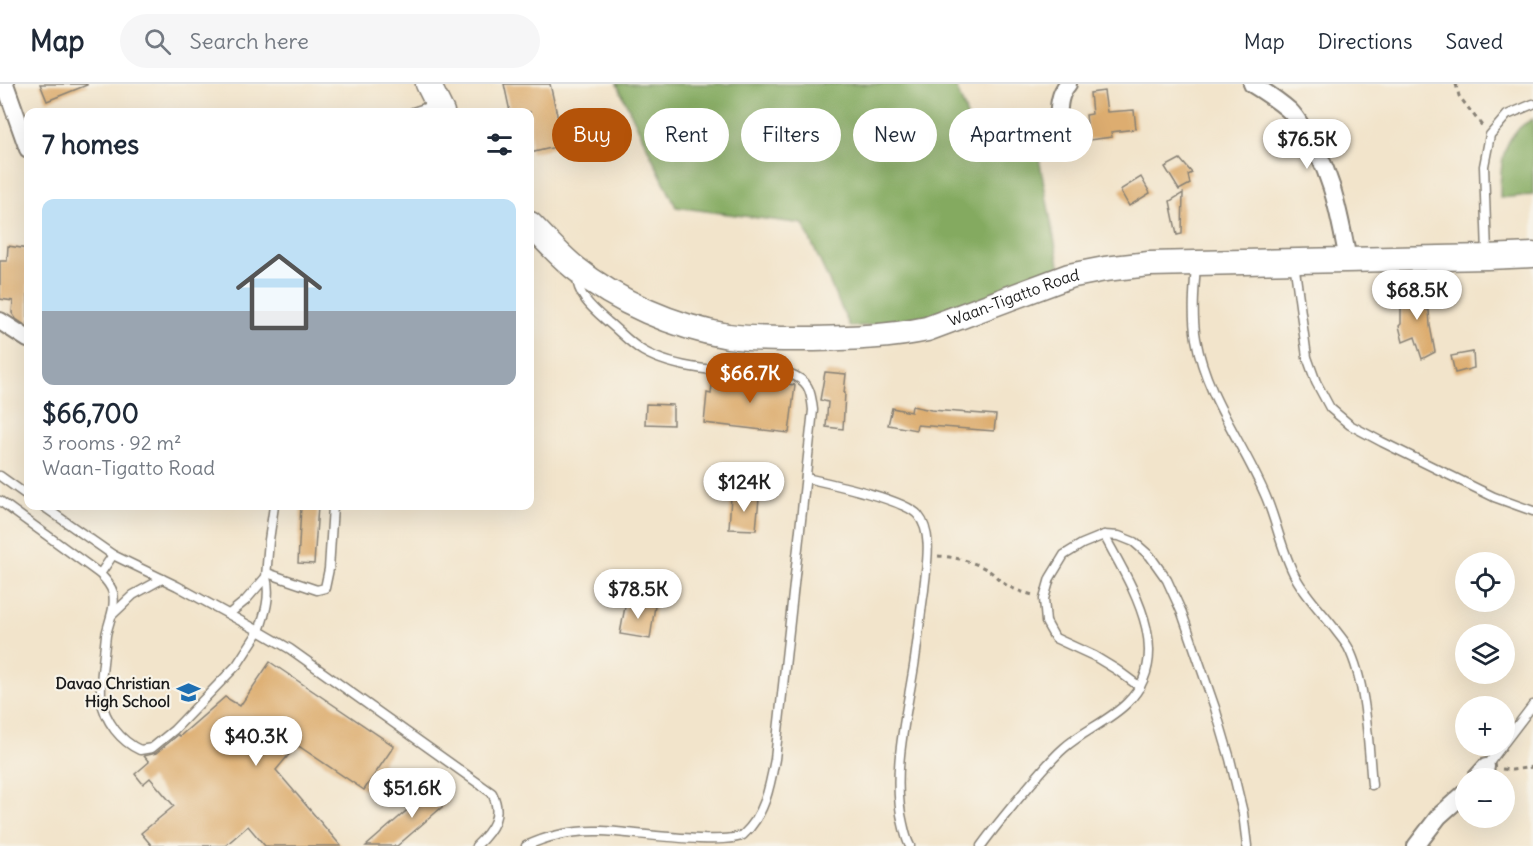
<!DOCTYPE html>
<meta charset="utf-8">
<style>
:root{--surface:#fff;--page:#f6f6f7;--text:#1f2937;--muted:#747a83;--line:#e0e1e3;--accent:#b45309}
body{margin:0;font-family:Delius,sans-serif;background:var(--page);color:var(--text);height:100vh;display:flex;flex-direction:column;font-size:22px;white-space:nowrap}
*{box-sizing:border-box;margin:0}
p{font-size:20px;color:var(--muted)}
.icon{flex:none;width:33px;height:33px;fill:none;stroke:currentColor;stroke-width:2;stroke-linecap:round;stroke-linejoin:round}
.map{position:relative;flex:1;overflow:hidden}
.details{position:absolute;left:24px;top:24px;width:510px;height:402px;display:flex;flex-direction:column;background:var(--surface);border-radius:12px;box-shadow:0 6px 24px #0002}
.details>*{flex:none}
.hud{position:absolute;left:552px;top:24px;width:570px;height:54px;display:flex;gap:12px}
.tools{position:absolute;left:1455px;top:468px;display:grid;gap:12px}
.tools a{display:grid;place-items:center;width:60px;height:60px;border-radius:50%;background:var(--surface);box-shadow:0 6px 24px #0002;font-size:30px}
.price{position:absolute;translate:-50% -51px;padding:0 14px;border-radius:21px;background:#fff;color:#222;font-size:20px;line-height:39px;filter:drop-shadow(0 2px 3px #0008)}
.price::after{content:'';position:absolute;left:50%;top:36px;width:18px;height:14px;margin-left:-9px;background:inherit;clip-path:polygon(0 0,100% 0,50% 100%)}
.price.selected{background:var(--accent);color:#fff}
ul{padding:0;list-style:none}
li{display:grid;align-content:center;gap:12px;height:318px;padding:0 18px}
li span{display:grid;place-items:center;height:186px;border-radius:12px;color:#555}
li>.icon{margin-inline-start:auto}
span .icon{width:108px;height:108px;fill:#fffc;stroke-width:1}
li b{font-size:26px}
h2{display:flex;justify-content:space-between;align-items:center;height:72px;padding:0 18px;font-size:26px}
.pill{padding:0 21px;border-radius:27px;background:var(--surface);box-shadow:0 6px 24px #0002;font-size:21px;line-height:54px}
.pill.selected{background:var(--accent);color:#fff}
header{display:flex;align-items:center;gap:36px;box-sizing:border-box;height:84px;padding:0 30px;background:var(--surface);border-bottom:2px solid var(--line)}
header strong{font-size:28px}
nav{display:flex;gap:33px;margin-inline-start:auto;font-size:21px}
.search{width:420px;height:54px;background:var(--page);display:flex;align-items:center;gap:15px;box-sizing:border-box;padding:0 21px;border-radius:33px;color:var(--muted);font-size:22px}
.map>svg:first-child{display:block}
</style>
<header>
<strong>Map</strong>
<div class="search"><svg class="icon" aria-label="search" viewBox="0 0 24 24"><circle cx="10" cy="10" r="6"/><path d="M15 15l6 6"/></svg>Search here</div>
<nav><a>Map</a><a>Directions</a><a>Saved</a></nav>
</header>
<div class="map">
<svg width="1533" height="762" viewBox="0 0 1533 762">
<rect width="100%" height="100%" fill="#f7f3e8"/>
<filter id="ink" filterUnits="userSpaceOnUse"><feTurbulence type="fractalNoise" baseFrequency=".0167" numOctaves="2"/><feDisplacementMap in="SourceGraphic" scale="12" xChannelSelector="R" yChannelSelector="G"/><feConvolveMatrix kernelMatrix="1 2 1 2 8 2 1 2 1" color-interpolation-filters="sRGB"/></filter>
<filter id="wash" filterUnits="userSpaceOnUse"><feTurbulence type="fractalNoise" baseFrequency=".008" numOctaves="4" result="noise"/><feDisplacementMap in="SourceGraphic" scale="24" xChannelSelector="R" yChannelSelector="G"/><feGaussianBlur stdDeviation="1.35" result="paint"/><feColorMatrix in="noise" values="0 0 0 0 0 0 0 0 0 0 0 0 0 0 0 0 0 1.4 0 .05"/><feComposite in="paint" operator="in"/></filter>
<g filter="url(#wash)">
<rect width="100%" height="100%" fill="#f2e4cb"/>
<g fill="#84aa60" stroke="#50633e" stroke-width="1.5">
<path d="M617,0H955L980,66L1036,58L1060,186L925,237L850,243L803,140L676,123Z"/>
<path d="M1533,35V111L1500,114C1500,82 1501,50 1533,35Z"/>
</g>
<g id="blocks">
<g fill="#ddad70">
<path d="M40,0H87V1L47,17Z"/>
<path d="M504,0H550L564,61L530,69V28H510Z"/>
<path d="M1104,7L1107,28L1134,26L1136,45L1111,48L1112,53L1089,56L1086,31L1092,30L1090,9Z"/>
<path d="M1180,75L1192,89L1188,91L1190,100L1179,106L1165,83Z"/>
<path d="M1141,93L1150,109L1129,122L1120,106Z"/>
<path d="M1183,109L1182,150L1177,151L1170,117Z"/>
<path d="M8,162L28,165V243L16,235L12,229L13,217L0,215V177H7Z"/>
<path d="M1427,206V226H1429L1430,242L1435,268L1422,275L1415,253L1403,258L1399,242L1401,240V208Z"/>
<path d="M1473,268L1474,284L1455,289L1451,272Z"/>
<path d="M825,288L846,290L844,309H845L843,345L826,343L828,318L820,316Z"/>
<path d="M713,292L795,301L789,349L704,339L707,309L711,310Z"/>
<path d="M646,320L673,321V341L645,340Z"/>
<path d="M912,322L931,326L996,331L994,347L917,341L916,346L888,341L892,324L911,328Z"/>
<path d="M731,412L759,414L756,446L729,445Z"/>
<path d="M301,422H318L314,480L298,479Z"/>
<path d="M626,517L655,522L650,555L620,550Z"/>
<path d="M270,578L394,662L364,706L297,661L276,686L341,762H265L248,742L225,762H152L141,749L174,722L150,694L143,700L135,690L149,678L144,672L156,669L178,651L180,652L225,613L240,622Z"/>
<path d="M436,701L449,717L397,762H366Z"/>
</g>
</g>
</g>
<g filter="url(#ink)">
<use href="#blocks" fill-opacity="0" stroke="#878074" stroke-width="1.5"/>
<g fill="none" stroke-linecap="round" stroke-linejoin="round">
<defs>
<g id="lane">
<path d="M413,28L437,20"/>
<path d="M1487,170L1484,82L1490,51L1507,31L1533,20"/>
<path d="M1294,178L1307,273L1316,298L1330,324L1350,341L1382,358L1494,413L1533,427"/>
<path d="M1196,182C1194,206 1192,232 1196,255C1206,313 1244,360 1266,413C1277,439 1282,469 1296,494C1307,514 1324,530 1337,548C1341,553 1345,558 1348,563C1367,600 1368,660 1372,701"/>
<path d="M0,392L28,412"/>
<path d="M806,394C828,399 904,415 918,431C934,450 926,483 924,506C920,531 918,557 914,582C906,633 891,691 903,740C905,748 906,755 910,762"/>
<path d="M0,417L100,490C105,495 111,501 113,509C116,523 109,537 106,551C105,560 104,569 103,579C100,606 97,622 115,646C122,655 129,661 140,666L152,664L174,646L237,581L259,547L177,502L113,471L43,422"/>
<path d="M267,489L317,506L325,504L329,485L333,422"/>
<path d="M100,490L113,471"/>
<path d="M266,493C271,512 265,530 259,547L290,565L492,709C503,731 493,746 476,762"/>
<path d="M229,530L245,517L266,493L269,456L274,422"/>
<path d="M112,531L133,511L162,495"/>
<path d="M1140,603L1117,586L1094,572L1055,554L1046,538L1044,515L1050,494L1064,471L1082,460L1104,451L1119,452L1134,458L1150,472L1167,496L1182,529L1215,624L1230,675L1243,729L1247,762"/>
<path d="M1504,659L1533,621"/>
<path d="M1486,683L1502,662"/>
<path d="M526,762C551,750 574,746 602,747C630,748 724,762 743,751C765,731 770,702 775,675L813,326C811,305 808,296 788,289C743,287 683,290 643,267C631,260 619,247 608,238C592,224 578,213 576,190"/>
<path d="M981,762C994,744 1009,726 1024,708C1037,693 1049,677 1064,664C1083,647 1109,637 1127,619C1177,570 1130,500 1104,451"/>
</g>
<g id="street">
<path d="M5,0L28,65"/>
<path d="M1252,0C1265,8 1279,17 1290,27C1294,31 1298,37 1301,42C1331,81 1339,129 1348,176"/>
<path d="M1058,44C1059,28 1057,12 1068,0"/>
<path d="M0,237L28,255"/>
<path d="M1476,694L1486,683"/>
<path d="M1416,762L1439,732L1466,708"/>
</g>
<g id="secondary">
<path d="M428,0L442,28"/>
<path id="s1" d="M530,140C545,155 559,171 575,184C617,218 675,243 728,252C756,256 786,255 814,255C852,254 890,253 927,245L1069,192L1105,185L1149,180L1487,173L1533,171"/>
</g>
</defs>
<use href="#lane" stroke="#878074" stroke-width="11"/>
<use href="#street" stroke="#878074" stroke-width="20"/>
<use href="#secondary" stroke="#878074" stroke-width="27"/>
<g stroke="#878074" stroke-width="3" stroke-dasharray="4.5 4.5" stroke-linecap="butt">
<path d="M1456,0L1459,12L1483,43"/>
<path d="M938,472C956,473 972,477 988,486C993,489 997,494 1002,498C1011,505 1022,508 1033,511"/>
<path d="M1502,685L1512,686L1533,683"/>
</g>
<use href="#lane" stroke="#fff" stroke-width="8"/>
<use href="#street" stroke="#fff" stroke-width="16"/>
<use href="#secondary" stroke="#fff" stroke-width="24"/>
</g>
</g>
<defs>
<symbol id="school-bare" viewBox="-9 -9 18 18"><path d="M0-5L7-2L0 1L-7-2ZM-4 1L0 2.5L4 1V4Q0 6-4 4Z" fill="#1f6fb2" stroke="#f7f3e8" stroke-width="2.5" paint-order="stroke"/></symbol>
</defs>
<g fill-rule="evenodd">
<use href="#school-bare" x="172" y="592" width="33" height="33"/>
</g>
<g text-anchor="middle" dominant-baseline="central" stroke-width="4.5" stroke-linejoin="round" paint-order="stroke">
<g font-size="16" fill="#1c1c1c" stroke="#f7f3e8">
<text stroke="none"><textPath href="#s1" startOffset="524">Waan-Tigatto Road</textPath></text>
</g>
<g font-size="16" font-weight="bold" fill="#1c1c1c" stroke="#f7f3e8" text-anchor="end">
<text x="170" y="599">Davao Christian<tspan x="170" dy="18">High School</tspan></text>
</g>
</g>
</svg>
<div class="tools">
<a><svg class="icon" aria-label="locate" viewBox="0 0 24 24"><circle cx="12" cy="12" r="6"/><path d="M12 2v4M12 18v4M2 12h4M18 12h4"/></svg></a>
<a><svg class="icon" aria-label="layers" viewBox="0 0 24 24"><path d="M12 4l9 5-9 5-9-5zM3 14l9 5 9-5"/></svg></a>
<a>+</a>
<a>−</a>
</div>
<b class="price" style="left:1307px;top:86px">$76.5K</b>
<b class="price" style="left:1417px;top:237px">$68.5K</b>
<b class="price selected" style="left:750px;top:320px">$66.7K</b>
<b class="price" style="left:744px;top:429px">$124K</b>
<b class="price" style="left:638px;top:536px">$78.5K</b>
<b class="price" style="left:256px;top:683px">$40.3K</b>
<b class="price" style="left:412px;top:735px">$51.6K</b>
<div class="hud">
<a class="pill selected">Buy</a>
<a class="pill">Rent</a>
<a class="pill">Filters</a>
<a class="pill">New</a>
<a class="pill">Apartment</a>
</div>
<section class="details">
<h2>7 homes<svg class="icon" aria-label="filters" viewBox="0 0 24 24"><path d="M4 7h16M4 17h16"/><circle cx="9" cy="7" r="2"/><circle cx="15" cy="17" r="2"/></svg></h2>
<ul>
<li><span style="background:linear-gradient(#bfe0f5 60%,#9aa5b1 0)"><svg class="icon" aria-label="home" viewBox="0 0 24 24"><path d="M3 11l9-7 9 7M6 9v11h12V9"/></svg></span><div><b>$66,700</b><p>3 rooms · 92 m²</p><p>Waan-Tigatto Road</p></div></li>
</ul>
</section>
</div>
